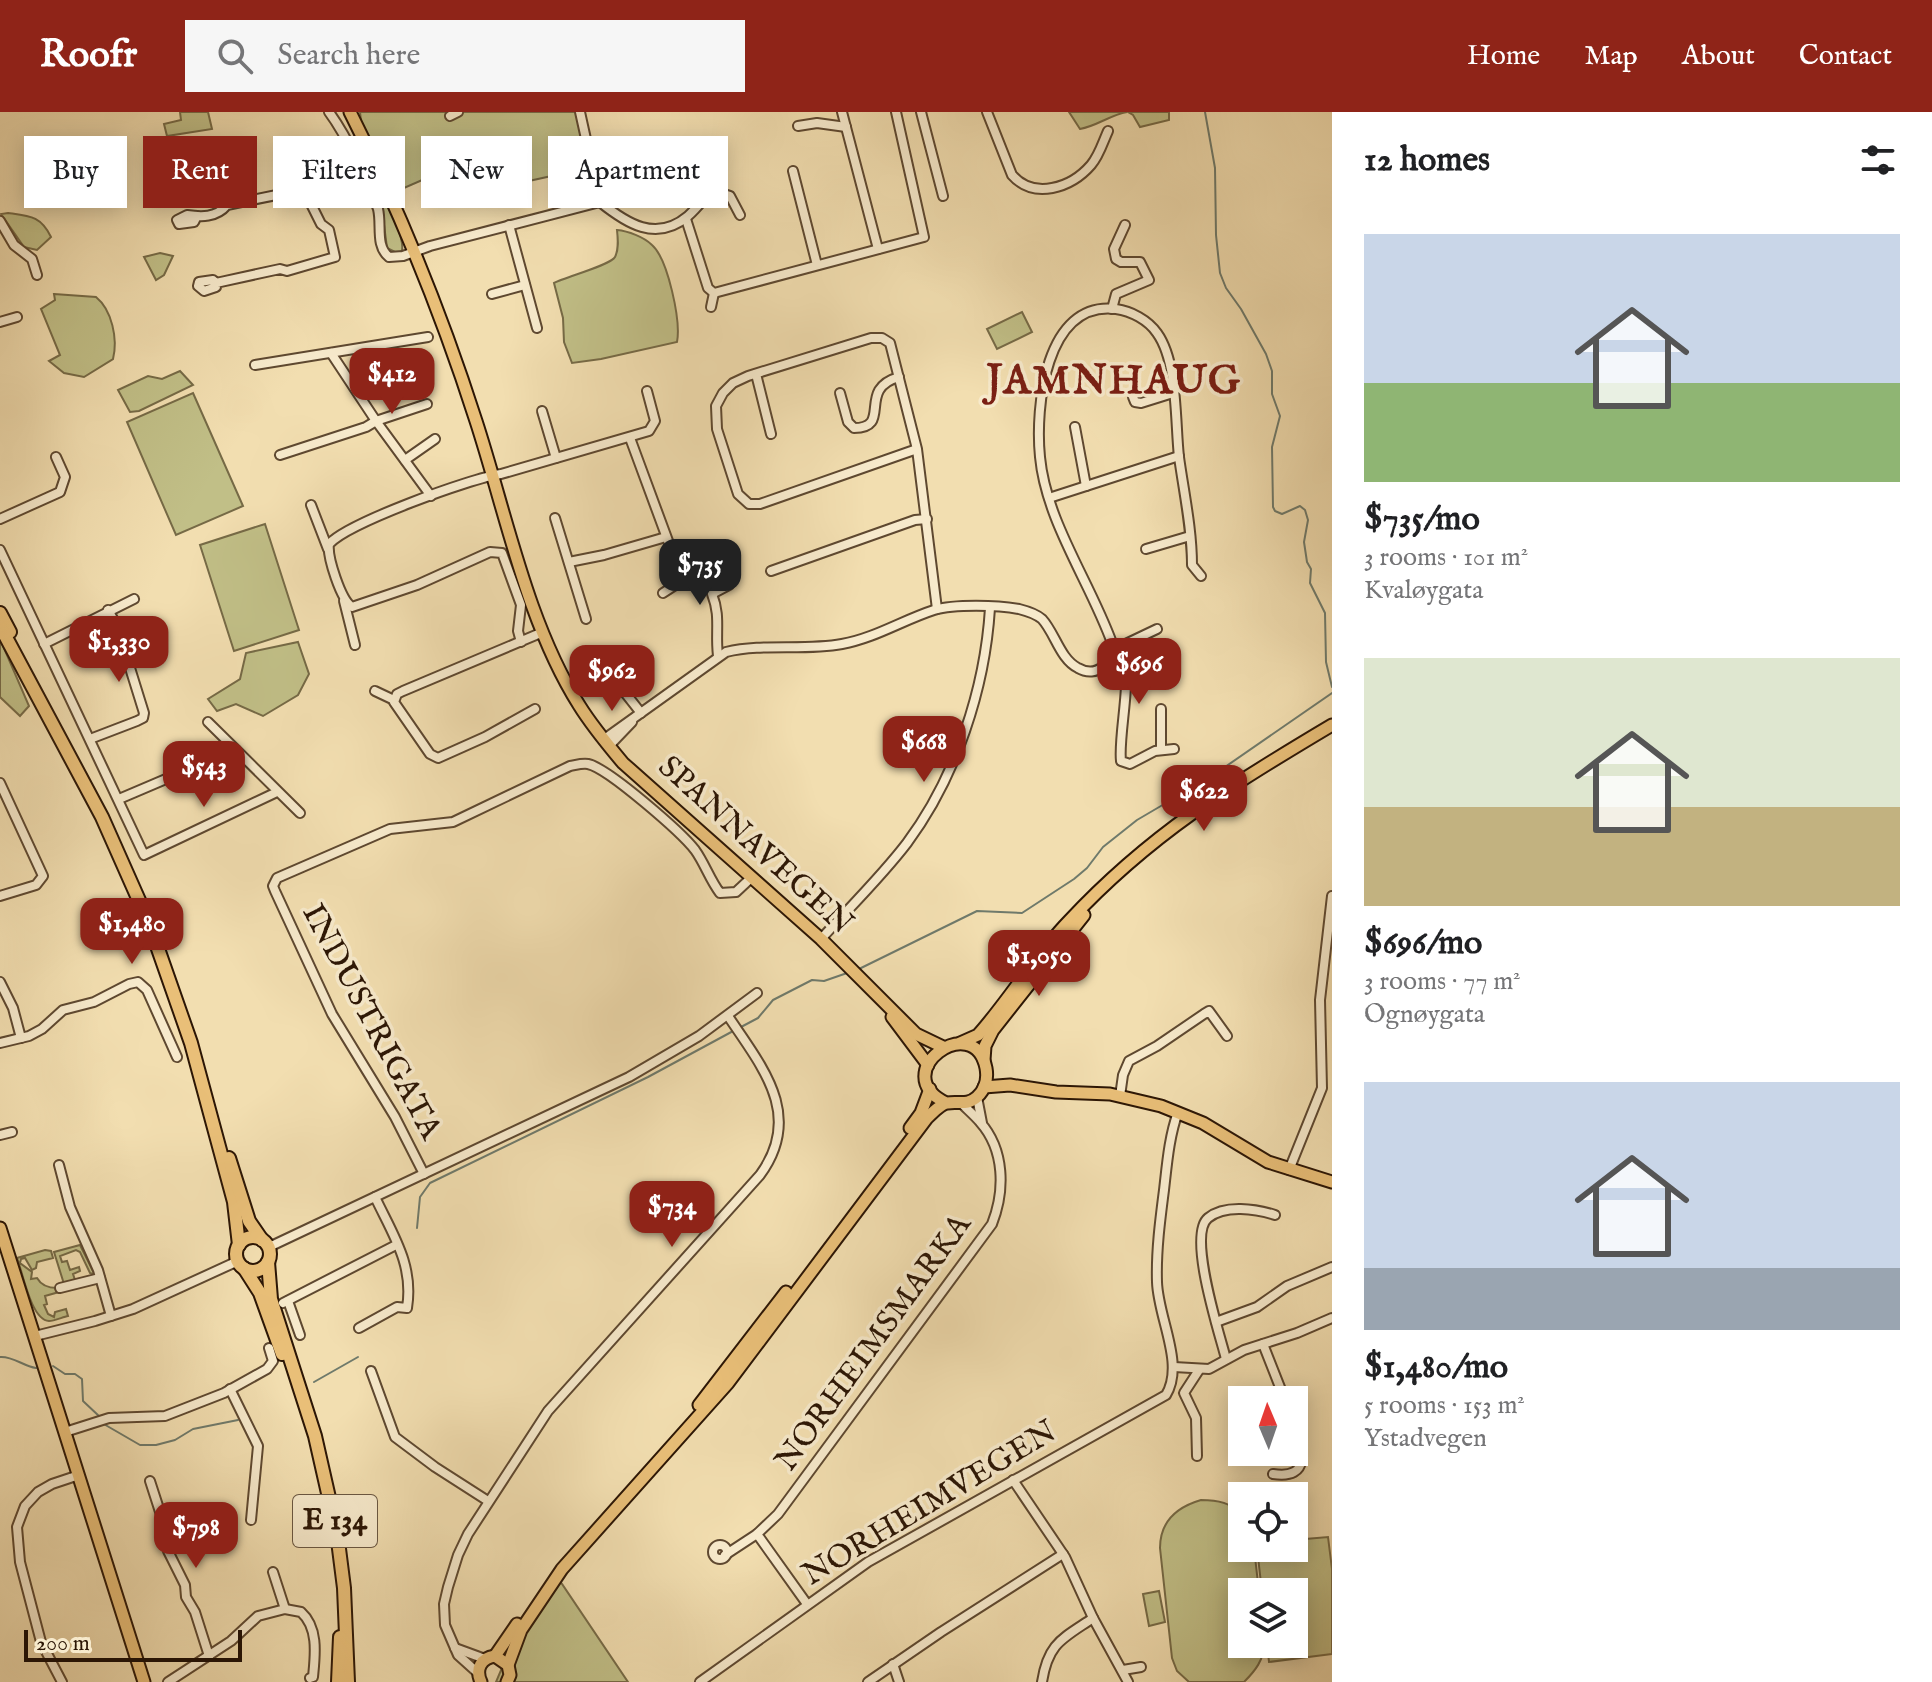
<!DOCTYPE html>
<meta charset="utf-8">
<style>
:root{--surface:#fff;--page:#f6f6f6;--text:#202124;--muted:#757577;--accent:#8f2418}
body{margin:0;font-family:"IM FELL English",serif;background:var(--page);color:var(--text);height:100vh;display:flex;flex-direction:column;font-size:30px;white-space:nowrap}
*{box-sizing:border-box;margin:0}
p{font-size:26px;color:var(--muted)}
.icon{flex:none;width:44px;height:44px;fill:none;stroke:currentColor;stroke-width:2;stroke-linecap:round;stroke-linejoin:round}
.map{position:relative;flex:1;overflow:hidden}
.side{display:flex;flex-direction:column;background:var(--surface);width:600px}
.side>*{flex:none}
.guide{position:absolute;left:24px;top:24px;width:760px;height:72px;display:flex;gap:16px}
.needle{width:52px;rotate:358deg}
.tools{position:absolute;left:1228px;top:1274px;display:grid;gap:16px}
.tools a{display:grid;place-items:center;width:80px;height:80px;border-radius:0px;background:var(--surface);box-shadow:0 4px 20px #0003;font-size:40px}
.scale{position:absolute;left:24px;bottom:20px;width:218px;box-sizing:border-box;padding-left:8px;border:4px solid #2c1605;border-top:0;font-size:22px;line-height:28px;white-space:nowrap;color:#2c1605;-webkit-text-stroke:6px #f7eacc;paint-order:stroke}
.price{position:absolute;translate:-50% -68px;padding:0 18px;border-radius:16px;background:var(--accent);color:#fff;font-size:26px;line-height:52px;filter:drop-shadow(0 2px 4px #0008)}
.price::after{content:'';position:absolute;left:50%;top:48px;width:24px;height:18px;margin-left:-12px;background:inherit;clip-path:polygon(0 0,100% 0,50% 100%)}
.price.selected{background:#222;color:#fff}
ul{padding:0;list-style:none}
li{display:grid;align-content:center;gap:16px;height:424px;padding:0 32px}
li span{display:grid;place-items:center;height:248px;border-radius:0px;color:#555}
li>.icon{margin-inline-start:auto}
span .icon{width:144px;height:144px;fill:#fffc;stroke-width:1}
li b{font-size:34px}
h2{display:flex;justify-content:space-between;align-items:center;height:96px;padding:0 32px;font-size:34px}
.chip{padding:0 28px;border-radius:0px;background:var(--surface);box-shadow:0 4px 20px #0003;font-size:28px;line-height:72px}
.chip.selected{background:var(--accent);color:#fff}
header{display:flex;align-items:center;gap:48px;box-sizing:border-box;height:112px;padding:0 40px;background:var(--accent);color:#fff}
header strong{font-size:38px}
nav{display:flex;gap:44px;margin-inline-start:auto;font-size:28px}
.search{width:560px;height:72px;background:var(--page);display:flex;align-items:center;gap:20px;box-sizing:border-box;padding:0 28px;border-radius:0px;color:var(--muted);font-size:30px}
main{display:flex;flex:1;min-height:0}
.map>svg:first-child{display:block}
</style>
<header>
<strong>Roofr</strong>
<div class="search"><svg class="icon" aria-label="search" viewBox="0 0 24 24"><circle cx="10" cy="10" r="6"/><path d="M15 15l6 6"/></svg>Search here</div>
<nav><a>Home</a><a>Map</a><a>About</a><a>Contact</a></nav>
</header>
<main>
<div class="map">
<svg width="1332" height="1570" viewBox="0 0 1332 1570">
<rect width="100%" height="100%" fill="#f2deb0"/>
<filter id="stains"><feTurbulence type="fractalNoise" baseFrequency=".0025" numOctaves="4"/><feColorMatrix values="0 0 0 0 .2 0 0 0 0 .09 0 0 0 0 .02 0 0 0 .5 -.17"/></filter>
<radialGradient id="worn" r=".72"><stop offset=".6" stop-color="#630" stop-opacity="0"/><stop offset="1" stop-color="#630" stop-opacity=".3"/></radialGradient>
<g fill="#c1bf87" stroke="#766a46" stroke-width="2">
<path d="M180,0H208L212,17L167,24L164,12L181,8Z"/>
<path d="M360,0H577L586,33L588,56L515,72L500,41L494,40L436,62L388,83L364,35Z"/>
<path d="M1069,0H1127C1110,3 1097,14 1080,17Z"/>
<path d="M1128,0H1169V8L1140,15L1133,3Z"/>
<path d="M355,30C367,48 406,120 402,139L397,141L387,136L382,97L351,31Z"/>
<path d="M8,101C30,104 41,104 51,125L37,138L24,135L1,102Z"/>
<path d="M617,118C628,119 644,125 652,133C668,147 681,209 677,230L601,247L572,251L564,230L563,206L554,171C565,165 611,153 615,145C619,137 618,127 617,118Z"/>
<path d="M160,141L173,144L164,163L156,168L144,145Z"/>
<path d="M54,182L96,185C112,198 118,227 113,247L84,265L64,261L49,249L60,243L41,197L55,188Z"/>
<path d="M1022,200L1032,220L997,237L987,217Z"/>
<path d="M180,259L193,273L139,299L130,300L118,278L148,264L162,267Z"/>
<path d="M193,281L243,394L176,423L127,310Z"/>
<path d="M265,412L299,518L234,539L200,433Z"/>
<path d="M0,527L29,594L20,604L0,585Z"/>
<path d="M298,530L309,562L298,583L263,604L236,592L217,599L208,587L240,567L246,541Z"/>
<path d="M80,1133L95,1163L90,1161L80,1140L76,1138L60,1144L62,1150L67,1149L70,1158L79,1155L80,1159L73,1162L75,1168L64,1172L54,1140Z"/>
<path d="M45,1138L51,1139L53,1146L37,1150L36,1156L32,1158L25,1146L21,1147L20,1151L32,1160L31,1167L37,1166C41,1173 48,1176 57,1176L59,1180L45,1184L47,1192L44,1193L48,1202L54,1205L55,1200L66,1197L68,1204C63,1205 54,1209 49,1209C31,1208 23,1161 17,1146Z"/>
<path d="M1201,1388C1241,1388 1242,1403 1242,1436H1254L1259,1480H1242V1532H1264C1264,1548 1255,1559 1244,1570H1189L1177,1559L1172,1546L1160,1436C1160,1409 1177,1395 1201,1388Z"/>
<path d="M1328,1425L1332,1457V1542L1269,1550L1267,1532H1294V1480H1262L1257,1436H1294V1428Z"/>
<path d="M559,1469L562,1472L628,1570H496L515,1525Z"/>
<path d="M1159,1479L1165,1510L1149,1514L1143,1482Z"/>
</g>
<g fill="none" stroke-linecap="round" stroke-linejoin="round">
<g stroke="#6f7a6b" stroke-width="2">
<path d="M1205,0L1215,56L1216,123L1220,161L1226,176L1241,197L1266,242L1272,259V282L1280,304L1272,335L1273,395L1275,399L1282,402L1300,394L1305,398L1308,408L1304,430L1307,450L1311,457L1310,471L1325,501L1326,550L1332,575"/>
<path d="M859,857L977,799L1022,801L1074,767L1087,756L1103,735L1137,708L1212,664L1332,581"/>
<path d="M741,915L758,906L773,888L812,868L824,869L850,860"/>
<path d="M417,1116L420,1085L430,1071L648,965L735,918"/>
<path d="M0,1245C13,1244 23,1254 36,1256"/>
<path d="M53,1254L65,1262H75L82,1267L83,1289L100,1305"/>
<path d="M314,1270L358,1245"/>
<path d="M102,1311L140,1333H156L175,1328L193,1317L238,1308"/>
</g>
<defs>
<g id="minor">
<path d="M329,0C346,23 369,70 378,97C382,113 375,134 389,145L403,144L430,134L600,90C626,111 656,131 688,104C696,97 703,88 710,80L715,79L730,84L740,103"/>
<path d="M580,0L600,90"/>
<path d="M842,0L878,137"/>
<path d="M921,0L943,84"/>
<path d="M987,0L1012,63C1034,88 1071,76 1091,53C1099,44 1103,30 1108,19"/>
<path d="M450,4L458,0"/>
<path d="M798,14L817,11L846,15"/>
<path d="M591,47L642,32"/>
<path d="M793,59L817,153"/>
<path d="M196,106L194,110L179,112L177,108L187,103C201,105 216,106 227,93L306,77"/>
<path d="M686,107L708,176L714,181L924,125L896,0"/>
<path d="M0,109L14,133L32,147L37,163"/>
<path d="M509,113L537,216"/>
<path d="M216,171V175L204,179L198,174L199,170L213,168L216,171L280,157L287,159L335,145L329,118L321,112L309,88L302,61L308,54L337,48L351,38"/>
<path d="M492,182L525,173"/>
<path d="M711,195L714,181"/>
<path d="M1112,197L1116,182L1149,168L1140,150H1121L1116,147L1114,137L1125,113"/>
<path d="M0,210L17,205"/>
<path d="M331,241L376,309L431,384"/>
<path d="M255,253L428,225"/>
<path d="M756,262L771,322"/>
<path d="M840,281L848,310L854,316C893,316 856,277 899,265"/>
<path d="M1133,285L1135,290L1141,291L1173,281"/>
<path d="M542,299L556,346"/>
<path d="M1075,315L1086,374"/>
<path d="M630,326L681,464L680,470L663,481"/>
<path d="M917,337L760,392H749L738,382L717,317L716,294L723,281L733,271L748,264L871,226H882L890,231L917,337L937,497"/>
<path d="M280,343L366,315L376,309L427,292"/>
<path d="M405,348L435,327"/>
<path d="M1049,386L1179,344"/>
<path d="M311,393L328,437"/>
<path d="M555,406L586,507"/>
<path d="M0,407L60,380L65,365L56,345"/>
<path d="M1146,437L1190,424"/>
<path d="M0,438L144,743L277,680"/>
<path d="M569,450L604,443L666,425"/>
<path d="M771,459L915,408L927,407"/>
<path d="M344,489L355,533"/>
<path d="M521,530L518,519L521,493L502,441L490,440L417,473L352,495C341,488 327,445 329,432C348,411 471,366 501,362L649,319L655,309L647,279"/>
<path d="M44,532L134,487"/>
<path d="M1113,538L1157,517"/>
<path d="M718,544C715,519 721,505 712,482L729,473"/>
<path d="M1111,544L1123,551C1132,566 1118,625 1121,649L1130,652L1155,639L1174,637"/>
<path d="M605,545L626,582L641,601"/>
<path d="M375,579L394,588"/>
<path d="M535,597L485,625L438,646L430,642L394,590L397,582L403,579L543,520"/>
<path d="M208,610L300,701"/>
<path d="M90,627L137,609L143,606L144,601L117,514L108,498"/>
<path d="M603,628L726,540C764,531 804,539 842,532C875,526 903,508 934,498C954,492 998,493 1019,497C1027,499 1036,502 1042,507C1055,521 1060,547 1078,556C1097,567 1114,550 1112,531C1090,470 1046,409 1040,345C1035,296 1045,188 1116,197C1131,199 1148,208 1157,221C1178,250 1175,309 1179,345C1184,381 1192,417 1192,453L1201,464"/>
<path d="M609,634L632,610"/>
<path d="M1161,637V597"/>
<path d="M0,671L43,764L36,773L0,784"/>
<path d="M119,687L234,638"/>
<path d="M821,827C850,795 881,765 907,731C956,665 985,577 990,496"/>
<path d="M0,870L13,896L21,926"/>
<path d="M0,931L29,924L42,917L63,898L94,890L129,872L138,870L147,878L177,945"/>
<path d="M1120,984L1123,963L1129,949L1157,934L1204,902L1209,899L1227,924"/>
<path d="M977,985L982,1011"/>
<path d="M0,1023L12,1020"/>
<path d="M59,1053L70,1095L98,1158L111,1204"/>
<path d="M1289,1058L1322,976L1320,888L1332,784"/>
<path d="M424,1062L395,1005L332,902L275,779L273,774L277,766L390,717L453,710L570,654C576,653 582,651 588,652C608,656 682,721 695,738C705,752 710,768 720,781L736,780L751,766"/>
<path d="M269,1135L629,965L699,924L757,881"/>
<path d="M60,1176L100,1166"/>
<path d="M288,1189L300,1223"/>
<path d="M283,1191L396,1133"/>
<path d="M1216,1210L1257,1195L1287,1174L1332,1155"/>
<path d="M359,1216L397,1195L407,1196C414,1153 393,1123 375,1085"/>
<path d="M35,1224L95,1209L133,1197L238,1149"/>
<path d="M1263,1232L1285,1288"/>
<path d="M1226,1247C1220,1223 1187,1123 1208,1106C1225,1092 1256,1097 1275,1103"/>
<path d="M1174,1255L1209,1257L1244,1238L1297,1221L1332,1206"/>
<path d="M371,1259L395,1325L435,1355L488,1389"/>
<path d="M230,1277L258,1334L251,1408"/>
<path d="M65,1320L109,1306L165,1304L224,1281L267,1257L273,1249L269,1236"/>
<path d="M1197,1344L1196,1306L1184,1281L1199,1258"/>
<path d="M1273,1362C1312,1368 1303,1336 1294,1312"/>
<path d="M1013,1368L1065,1445L1093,1506L1128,1570"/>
<path d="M150,1369L172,1437L168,1439L185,1473L186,1485L195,1500L209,1544"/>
<path d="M757,1422L807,1492"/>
<circle cx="720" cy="1440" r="7"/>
<path d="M725,1443L757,1422L778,1402L992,1112C1005,1079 1005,1038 980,1010C975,1004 968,998 962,992"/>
<path d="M273,1460L285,1497"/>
<path d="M455,1536L485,1547"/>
<path d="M893,1552L899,1570"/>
<path d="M1123,1558L1141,1555"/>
<path d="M478,1561L458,1543L445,1513L444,1492L448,1475L458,1443L468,1422L548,1299L760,1063C804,1003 762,955 728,904"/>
<path d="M62,1570L41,1530L20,1450L17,1415L25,1394L38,1380L52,1372L79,1363"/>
<path d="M168,1570L231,1529L258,1504L285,1497L301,1500C319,1516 315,1544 313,1565L310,1566"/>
<path d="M700,1570L868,1450L1166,1283C1185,1252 1158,1206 1157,1170C1156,1140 1160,1109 1164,1078C1167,1052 1169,1025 1178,1000"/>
<path d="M868,1570L941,1520L1063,1442"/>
<path d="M1042,1570C1048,1531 1062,1527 1093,1506"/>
</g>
<g id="major">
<path d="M350,0C400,99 442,203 476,309C506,401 527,511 579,593C592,614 607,632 623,651L821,827L916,922L943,935"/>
<path d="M892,905L928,953"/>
<path d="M960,931L978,923C1010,887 1035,844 1069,809C1150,722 1231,673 1332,613"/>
<path d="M984,948L985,934L993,918L1084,803"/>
<path d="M984,975L1010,973L1056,980L1110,982L1161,994L1203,1011L1268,1050L1332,1070"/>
<path d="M910,1016L921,1001L930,977"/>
<path d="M0,1116L144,1570"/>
<path d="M699,1293L786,1180"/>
<path d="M495,1544L517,1512"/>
<path d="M508,1553L521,1518L562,1457L728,1271L927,1006C932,1001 941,992 947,991C959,989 967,994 977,985C985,978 988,967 986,956C974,897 885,961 946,991"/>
<path d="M481,1570C475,1557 481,1546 495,1544L508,1553L510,1563L507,1570"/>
</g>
<g id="highway">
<path d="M0,501L10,520"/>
<path d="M0,514L102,705L149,811L191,931L234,1090L239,1133"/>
<path d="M229,1046L249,1109L262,1128"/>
<circle cx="253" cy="1142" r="17"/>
<path d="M268,1150L271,1187L315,1324L337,1421L344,1476L348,1570"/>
<path d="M244,1156L260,1181L282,1242"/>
<path d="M338,1570L340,1525"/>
</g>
</defs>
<use href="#minor" stroke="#5e4830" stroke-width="12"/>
<use href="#major" stroke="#2c1605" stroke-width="15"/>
<use href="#highway" stroke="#2c1605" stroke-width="16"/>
<use href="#minor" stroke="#f7eacc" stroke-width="8"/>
<use href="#major" stroke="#e9bf78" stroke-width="11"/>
<use href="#highway" stroke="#e9bf78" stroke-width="12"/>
</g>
<g text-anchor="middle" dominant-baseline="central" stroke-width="7" stroke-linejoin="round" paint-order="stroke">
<rect fill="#f7eacc" stroke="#695641" stroke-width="2" x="293" y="1383" width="84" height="52" rx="6"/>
<g font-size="30" font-weight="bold" fill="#2c1605">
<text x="335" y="1409">E 134</text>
</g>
<g font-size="32" fill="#2c1605" stroke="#f7eacc">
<text transform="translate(755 734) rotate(42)">SPANNAVEGEN</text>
<text transform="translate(371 910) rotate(62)">INDUSTRIGATA</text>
<text transform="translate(874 1231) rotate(-54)">NORHEIMSMARKA</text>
<text transform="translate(930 1392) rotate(-31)">NORHEIMVEGEN</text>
</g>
<g font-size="40" font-weight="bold" letter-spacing="2" fill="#7a1f14" stroke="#f7eacc">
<text x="1114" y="270">JAMNHAUG</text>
</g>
</g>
<rect width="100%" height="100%" filter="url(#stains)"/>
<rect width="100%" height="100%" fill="url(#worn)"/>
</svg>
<div class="tools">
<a><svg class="needle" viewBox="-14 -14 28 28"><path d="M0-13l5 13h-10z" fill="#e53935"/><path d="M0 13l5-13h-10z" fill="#757577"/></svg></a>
<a><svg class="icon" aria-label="locate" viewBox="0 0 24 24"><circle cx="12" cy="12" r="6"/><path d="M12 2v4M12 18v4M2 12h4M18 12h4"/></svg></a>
<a><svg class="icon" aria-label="layers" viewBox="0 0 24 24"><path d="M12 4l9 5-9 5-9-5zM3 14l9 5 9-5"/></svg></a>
</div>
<div class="scale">200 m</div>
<b class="price" style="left:392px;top:304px">$412</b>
<b class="price selected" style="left:700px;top:495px">$735</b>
<b class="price" style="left:119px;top:572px">$1,330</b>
<b class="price" style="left:1139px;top:594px">$696</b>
<b class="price" style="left:612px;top:601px">$962</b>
<b class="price" style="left:924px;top:672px">$668</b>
<b class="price" style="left:204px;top:697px">$543</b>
<b class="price" style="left:1204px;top:721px">$622</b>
<b class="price" style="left:132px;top:854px">$1,480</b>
<b class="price" style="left:1039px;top:886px">$1,050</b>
<b class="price" style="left:672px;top:1137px">$734</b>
<b class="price" style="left:196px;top:1458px">$798</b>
<div class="guide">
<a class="chip">Buy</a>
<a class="chip selected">Rent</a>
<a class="chip">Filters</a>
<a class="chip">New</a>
<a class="chip">Apartment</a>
</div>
</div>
<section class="side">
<h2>12 homes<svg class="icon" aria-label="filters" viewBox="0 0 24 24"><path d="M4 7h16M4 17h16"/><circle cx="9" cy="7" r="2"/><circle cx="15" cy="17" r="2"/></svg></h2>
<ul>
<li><span style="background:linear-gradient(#c9d6e8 60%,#8fb573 0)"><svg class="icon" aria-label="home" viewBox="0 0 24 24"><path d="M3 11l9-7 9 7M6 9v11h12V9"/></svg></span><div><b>$735/mo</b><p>3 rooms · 101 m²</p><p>Kvaløygata</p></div></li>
<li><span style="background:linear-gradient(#dfe7d0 60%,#c2b280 0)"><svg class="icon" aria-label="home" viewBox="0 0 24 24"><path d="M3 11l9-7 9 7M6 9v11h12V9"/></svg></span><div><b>$696/mo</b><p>3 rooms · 77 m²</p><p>Ognøygata</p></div></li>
<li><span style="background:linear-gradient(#c9d6e8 75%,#9aa5b1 0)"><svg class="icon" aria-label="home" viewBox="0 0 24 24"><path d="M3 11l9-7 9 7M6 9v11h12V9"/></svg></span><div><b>$1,480/mo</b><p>5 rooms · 153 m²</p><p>Ystadvegen</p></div></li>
</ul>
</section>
</main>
